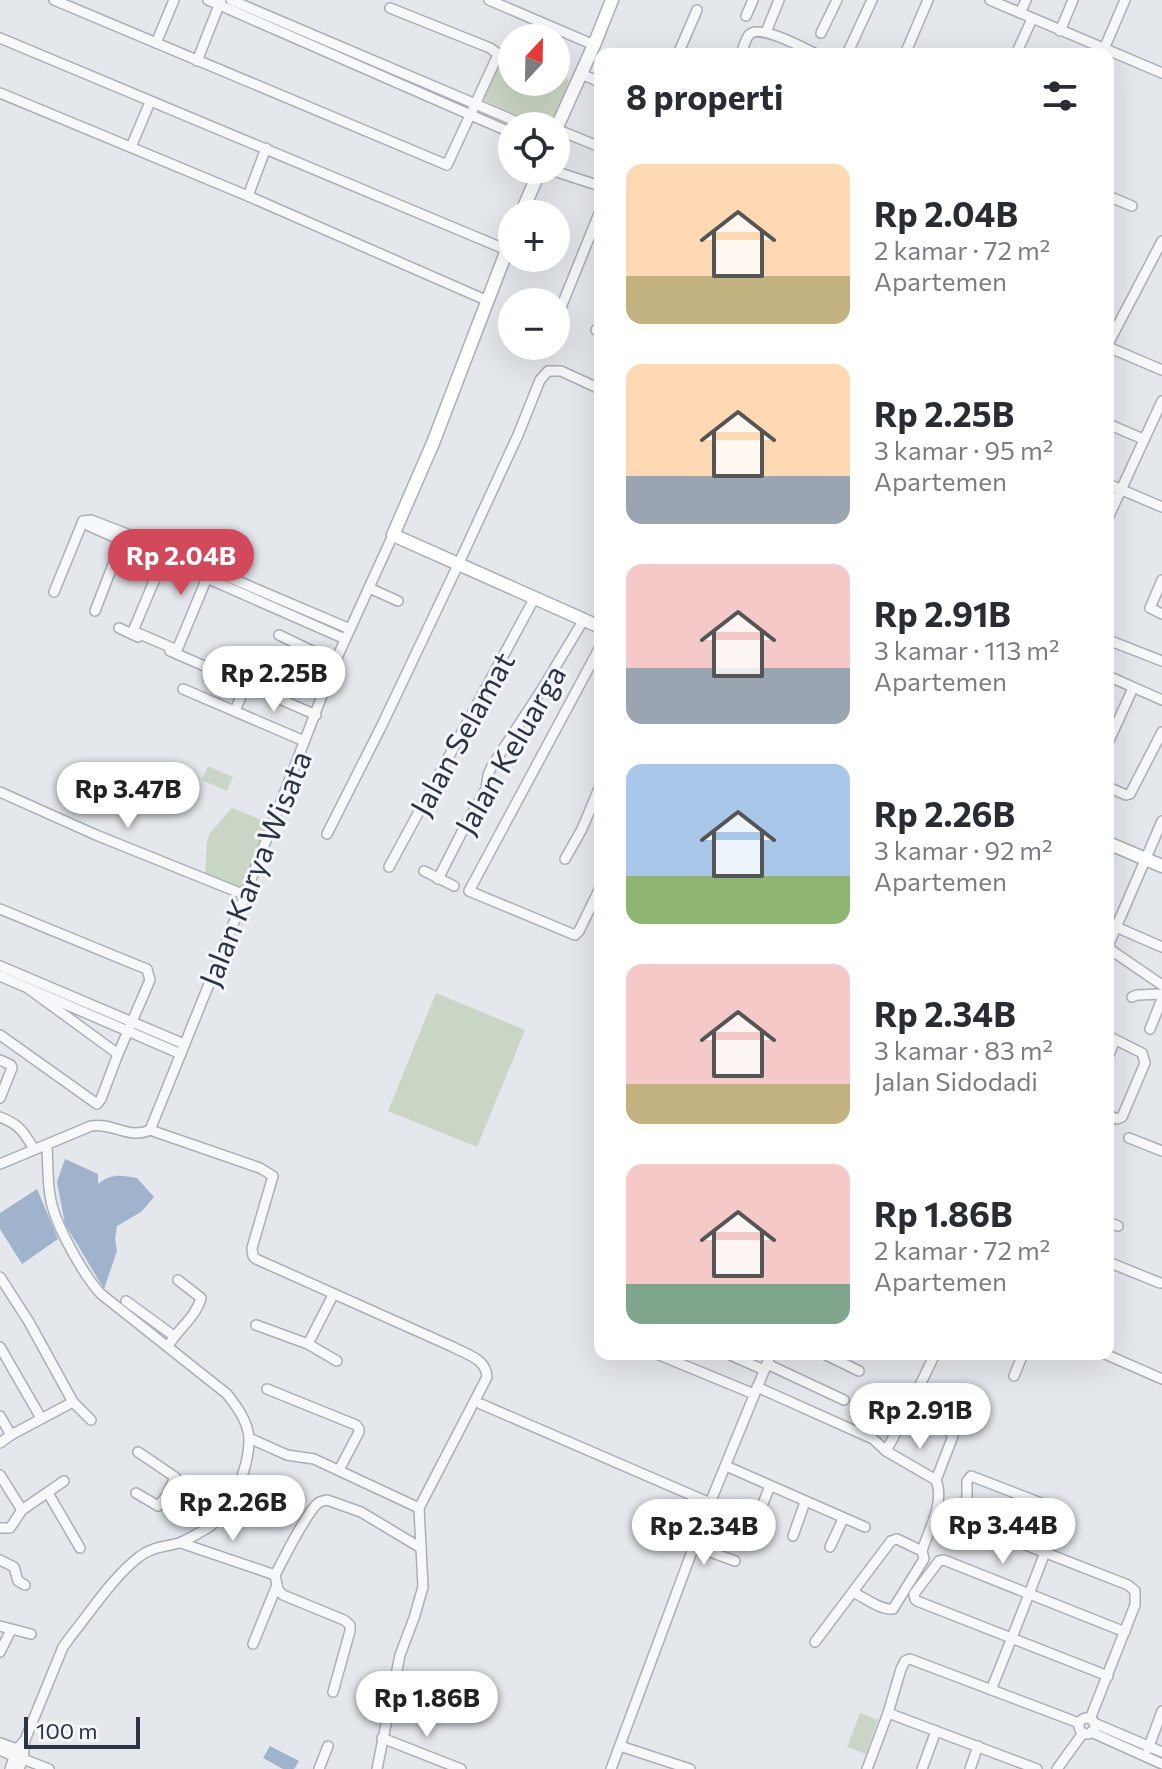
<!DOCTYPE html>
<html lang="id">
<meta charset="utf-8">
<style>
:root{--surface:#fff;--page:#f2f2f3;--text:#2b2b33;--muted:#7c7c81;--accent:#d1495b}
body{margin:0;font-family:Commissioner,sans-serif;background:var(--page);color:var(--text);height:100vh;display:flex;flex-direction:column;font-size:30px;white-space:nowrap}
*{box-sizing:border-box;margin:0}
p{font-size:26px;color:var(--muted)}
.icon{flex:none;width:44px;height:44px;fill:none;stroke:currentColor;stroke-width:2;stroke-linecap:round;stroke-linejoin:round}
.map{position:relative;flex:1;overflow:hidden}
.sheet{position:absolute;left:594px;top:48px;width:520px;height:1312px;display:flex;flex-direction:column;background:var(--surface);border-radius:16px;box-shadow:0 8px 32px #0002}
.sheet>*{flex:none}
.needle{width:52px;rotate:22deg}
.buttons{position:absolute;left:498px;top:24px;display:grid;gap:16px}
.buttons a{display:grid;place-items:center;width:72px;height:72px;border-radius:50%;background:var(--surface);box-shadow:0 8px 32px #0002;font-size:40px}
.scale{position:absolute;left:24px;bottom:20px;width:116px;box-sizing:border-box;padding-left:8px;border:4px solid #2b3445;border-top:0;font-size:22px;line-height:28px;white-space:nowrap;color:#2b3445;-webkit-text-stroke:6px #f4f6f9;paint-order:stroke}
.price{position:absolute;translate:-50% -68px;padding:0 18px;border-radius:28px;background:#fff;color:#222;font-size:26px;line-height:52px;filter:drop-shadow(0 2px 4px #0008)}
.price::after{content:'';position:absolute;left:50%;top:48px;width:24px;height:18px;margin-left:-12px;background:inherit;clip-path:polygon(0 0,100% 0,50% 100%)}
.price.current{background:var(--accent);color:#fff}
ul{padding:0;list-style:none}
li{display:flex;align-items:center;gap:24px;height:200px;padding:0 32px}
li span{display:grid;place-items:center;flex:none;width:224px;height:160px;border-radius:16px;color:#555}
li>.icon{margin-inline-start:auto}
span .icon{width:96px;height:96px;fill:#fffc;stroke-width:1}
li b{font-size:34px}
h2{display:flex;justify-content:space-between;align-items:center;height:96px;padding:0 32px;font-size:34px}
.map>svg:first-child{display:block}
</style>
<div class="map">
<svg width="1162" height="1769" viewBox="0 0 1162 1769">
<rect width="100%" height="100%" fill="#e4e7ec"/>
<g fill="#c9d6c5">
<path d="M500,51L512,56V82H556V74L569,80L552,126H543L482,100Z"/>
<path d="M208,766L233,777L227,791L202,780Z"/>
<path d="M232,808L269,823L242,890L205,874L207,842L210,833Z"/>
<path d="M436,993L525,1030L477,1147L388,1111Z"/>
<path d="M860,1713L878,1720L866,1754L847,1747Z"/>
</g>
<g fill="#9fb4cc">
<path d="M65,1159L98,1174V1184C111,1173 121,1175 137,1178L154,1197L141,1212L117,1226L115,1239L117,1251L104,1289L65,1224L57,1182Z"/>
<path d="M37,1189L58,1239L22,1264L0,1229V1213Z"/>
<path d="M270,1746L299,1761L294,1769H283L263,1758Z"/>
</g>
<g fill="none" stroke-linecap="round" stroke-linejoin="round">
<defs>
<g id="street">
<path d="M54,0L447,165L497,57V53L490,48L390,8"/>
<path d="M208,0L512,133"/>
<path d="M231,0L527,126"/>
<path d="M489,0L594,45"/>
<path d="M990,0L1162,73"/>
<path d="M1020,13L1026,0"/>
<path d="M746,16L753,0"/>
<path d="M1060,31L1073,0"/>
<path d="M766,32L779,0"/>
<path d="M821,33L837,0"/>
<path d="M0,38L507,250"/>
<path d="M156,43L174,0"/>
<path d="M1104,49L1125,0"/>
<path d="M678,54L697,10"/>
<path d="M741,54C743,49 745,40 749,35C758,23 804,48 816,54"/>
<path d="M847,54L872,0"/>
<path d="M905,54L928,0"/>
<path d="M1016,54L1032,19"/>
<path d="M197,61L221,0"/>
<path d="M581,74L600,82"/>
<path d="M0,93L248,196L488,301"/>
<path d="M556,129L600,147"/>
<path d="M131,147L150,102"/>
<path d="M551,170L600,186"/>
<path d="M248,196L266,148"/>
<path d="M1108,196L1132,206"/>
<path d="M562,305L600,211"/>
<path d="M596,330L600,332"/>
<path d="M1108,344L1162,241"/>
<path d="M1108,347L1162,370"/>
<path d="M1108,424L1143,439"/>
<path d="M1108,484L1162,507"/>
<path d="M1108,518L1162,401"/>
<path d="M83,521L91,520L125,533L350,629"/>
<path d="M89,526L345,639"/>
<path d="M165,555L133,631L177,650L209,573"/>
<path d="M1162,580L1150,608L1162,614"/>
<path d="M369,588L398,601"/>
<path d="M54,592L83,521"/>
<path d="M95,611L124,536"/>
<path d="M119,628L138,637"/>
<path d="M279,635L335,662"/>
<path d="M1108,640L1162,661"/>
<path d="M600,647L469,891L575,935L579,931L600,888"/>
<path d="M170,651L316,715"/>
<path d="M1108,676L1162,700"/>
<path d="M183,689L304,741"/>
<path d="M235,711L246,684"/>
<path d="M1108,743L1133,688"/>
<path d="M1108,787L1126,795L1130,794L1162,732"/>
<path d="M0,792L96,835L245,895"/>
<path d="M327,834L382,725L458,565L518,435L540,380L548,371H561L600,389"/>
<path d="M565,859L582,829L600,786"/>
<path d="M389,867L534,599"/>
<path d="M424,871L454,886"/>
<path d="M438,879L464,828L486,789L488,775L492,766L539,694L583,621"/>
<path d="M0,909L139,966L147,969L150,980L118,1054L29,989"/>
<path d="M1116,927L1162,947"/>
<path d="M1108,946L1162,821"/>
<path d="M1108,948L1162,985"/>
<path d="M0,966L184,1044"/>
<path d="M0,976L181,1054"/>
<path d="M1132,997L1137,995L1162,994"/>
<path d="M1150,1029L1162,999"/>
<path d="M0,1035L97,1104L101,1099L118,1054"/>
<path d="M1108,1036L1142,1053L1145,1063L1122,1117L1117,1119L1108,1115"/>
<path d="M1108,1057L1115,1040"/>
<path d="M0,1060L11,1065L12,1068L0,1098"/>
<path d="M0,1117C20,1125 23,1131 34,1149"/>
<path d="M150,1130L260,1168L273,1176L252,1248L253,1256L256,1259L453,1347C468,1355 486,1359 487,1377L419,1508L423,1587L414,1618L400,1655L377,1769"/>
<path d="M1129,1138L1162,1151"/>
<path d="M0,1164L91,1126C112,1122 129,1140 150,1130L245,895L335,662L393,535"/>
<path d="M1108,1222L1118,1226"/>
<path d="M1108,1262L1160,1283"/>
<path d="M0,1277L29,1322L73,1402L91,1420"/>
<path d="M126,1301L174,1336"/>
<path d="M256,1325L308,1344L337,1361"/>
<path d="M308,1344L333,1295"/>
<path d="M168,1346C178,1329 196,1317 201,1298L178,1280"/>
<path d="M0,1347L41,1418"/>
<path d="M657,1354L754,1394"/>
<path d="M728,1354L764,1370"/>
<path d="M824,1354L859,1371"/>
<path d="M1105,1354L1162,1379"/>
<path d="M767,1364L844,1400"/>
<path d="M1014,1376L1023,1354"/>
<path d="M757,1387L873,1439L886,1451L936,1480"/>
<path d="M267,1389L356,1425L359,1429V1432L339,1470"/>
<path d="M481,1404L710,1503"/>
<path d="M0,1416L11,1435"/>
<path d="M249,1438L287,1455L314,1459L419,1508"/>
<path d="M0,1443L11,1435L73,1402"/>
<path d="M886,1451L905,1416L935,1354"/>
<path d="M138,1452L175,1477L167,1495L210,1526"/>
<path d="M726,1466L865,1527"/>
<path d="M0,1475L22,1510"/>
<path d="M48,1493L80,1548"/>
<path d="M136,1493L158,1506L167,1495"/>
<path d="M756,1521L770,1486"/>
<path d="M0,1528H10L22,1510L64,1481"/>
<path d="M793,1536L805,1502"/>
<path d="M181,1543L275,1575"/>
<path d="M694,1546L735,1561"/>
<path d="M830,1547L843,1519"/>
<path d="M0,1560L14,1567L18,1581L25,1585"/>
<path d="M853,1592C865,1598 880,1610 893,1609L924,1559L922,1551C929,1529 945,1502 936,1480L953,1436L948,1430L905,1416"/>
<path d="M0,1626L31,1634"/>
<path d="M815,1642L891,1541L897,1539L922,1551"/>
<path d="M253,1644L277,1585"/>
<path d="M0,1652L11,1630"/>
<path d="M1108,1676L917,1601L915,1599L914,1594L939,1561L944,1560L1125,1632"/>
<path d="M991,1690C1014,1633 1037,1575 1058,1517V1513L1054,1508L971,1476L967,1481V1497L962,1515L964,1521L1128,1585L1135,1591V1605L1090,1719"/>
<path d="M333,1692L350,1631V1625L344,1620L283,1595L278,1590L275,1575C287,1553 299,1526 315,1506C320,1501 320,1502 327,1500L361,1512L421,1548"/>
<path d="M888,1713L1037,1769"/>
<circle cx="1087" cy="1726" r="8"/>
<path d="M1094,1723L1162,1752"/>
<path d="M1091,1732L1162,1764"/>
<path d="M382,1738L461,1769"/>
<path d="M0,1743L17,1749"/>
<path d="M620,1746L690,1769"/>
<path d="M1148,1749L1162,1711"/>
<path d="M0,1750L15,1757"/>
<path d="M23,1759L49,1769"/>
<path d="M10,1769L17,1749L25,1740L63,1647L71,1636C91,1611 114,1576 139,1557C151,1547 165,1547 179,1543C188,1540 198,1533 206,1529C231,1514 250,1466 249,1437C247,1420 237,1407 227,1394L101,1294C84,1276 56,1226 51,1201C47,1182 48,1163 47,1145"/>
<path d="M19,1769L23,1759L25,1741"/>
<path d="M319,1769L328,1746"/>
<path d="M611,1769L710,1503L771,1354"/>
<path d="M867,1769L888,1713L901,1669L905,1661L910,1659L1079,1723"/>
<path d="M922,1769L936,1731"/>
<path d="M970,1769L978,1746"/>
<path d="M1057,1769L1083,1733"/>
</g>
<g id="secondary">
<path d="M556,129L594,45L612,0"/>
<path d="M521,214L540,170"/>
<path d="M512,237L433,443L393,535L600,627"/>
<path d="M1108,843L1162,866"/>
</g>
</defs>
<use href="#street" stroke="#a9aeb7" stroke-width="12"/>
<use href="#secondary" stroke="#a9aeb7" stroke-width="15"/>
<use href="#street" stroke="#f7f8fa" stroke-width="9"/>
<use href="#secondary" stroke="#fff" stroke-width="12"/>
</g>
<g text-anchor="middle" dominant-baseline="central" stroke-width="6" stroke-linejoin="round" paint-order="stroke">
<g font-size="30" fill="#2b3445" stroke="#f4f6f9">
<text transform="translate(461 733) rotate(-61)">Jalan Selamat</text>
<text transform="translate(509 749) rotate(-60)">Jalan Keluarga</text>
<text transform="translate(254 868) rotate(-68)">Jalan Karya Wisata</text>
</g>
</g>
</svg>
<div class="buttons">
<a><svg class="needle" viewBox="-14 -14 28 28"><path d="M0-13l5 13h-10z" fill="#e53935"/><path d="M0 13l5-13h-10z" fill="#7c7c81"/></svg></a>
<a><svg class="icon" aria-label="locate" viewBox="0 0 24 24"><circle cx="12" cy="12" r="6"/><path d="M12 2v4M12 18v4M2 12h4M18 12h4"/></svg></a>
<a>+</a>
<a>−</a>
</div>
<div class="scale">100 m</div>
<b class="price current" style="left:181px;top:597px">Rp 2.04B</b>
<b class="price" style="left:274px;top:714px">Rp 2.25B</b>
<b class="price" style="left:128px;top:830px">Rp 3.47B</b>
<b class="price" style="left:920px;top:1451px">Rp 2.91B</b>
<b class="price" style="left:233px;top:1543px">Rp 2.26B</b>
<b class="price" style="left:1003px;top:1566px">Rp 3.44B</b>
<b class="price" style="left:704px;top:1567px">Rp 2.34B</b>
<b class="price" style="left:427px;top:1739px">Rp 1.86B</b>
<section class="sheet">
<h2>8 properti<svg class="icon" aria-label="filters" viewBox="0 0 24 24"><path d="M4 7h16M4 17h16"/><circle cx="9" cy="7" r="2"/><circle cx="15" cy="17" r="2"/></svg></h2>
<ul>
<li><span style="background:linear-gradient(#ffd9b3 70%,#c2b280 0)"><svg class="icon" aria-label="home" viewBox="0 0 24 24"><path d="M3 11l9-7 9 7M6 9v11h12V9"/></svg></span><div><b>Rp 2.04B</b><p>2 kamar · 72 m²</p><p>Apartemen</p></div></li>
<li><span style="background:linear-gradient(#ffd9b3 70%,#9aa5b1 0)"><svg class="icon" aria-label="home" viewBox="0 0 24 24"><path d="M3 11l9-7 9 7M6 9v11h12V9"/></svg></span><div><b>Rp 2.25B</b><p>3 kamar · 95 m²</p><p>Apartemen</p></div></li>
<li><span style="background:linear-gradient(#f6c9c9 65%,#9aa5b1 0)"><svg class="icon" aria-label="home" viewBox="0 0 24 24"><path d="M3 11l9-7 9 7M6 9v11h12V9"/></svg></span><div><b>Rp 2.91B</b><p>3 kamar · 113 m²</p><p>Apartemen</p></div></li>
<li><span style="background:linear-gradient(#a9c7e8 70%,#8fb573 0)"><svg class="icon" aria-label="home" viewBox="0 0 24 24"><path d="M3 11l9-7 9 7M6 9v11h12V9"/></svg></span><div><b>Rp 2.26B</b><p>3 kamar · 92 m²</p><p>Apartemen</p></div></li>
<li><span style="background:linear-gradient(#f6c9c9 75%,#c2b280 0)"><svg class="icon" aria-label="home" viewBox="0 0 24 24"><path d="M3 11l9-7 9 7M6 9v11h12V9"/></svg></span><div><b>Rp 2.34B</b><p>3 kamar · 83 m²</p><p>Jalan Sidodadi</p></div></li>
<li><span style="background:linear-gradient(#f6c9c9 75%,#7fa58c 0)"><svg class="icon" aria-label="home" viewBox="0 0 24 24"><path d="M3 11l9-7 9 7M6 9v11h12V9"/></svg></span><div><b>Rp 1.86B</b><p>2 kamar · 72 m²</p><p>Apartemen</p></div></li>
</ul>
</section>
</div>
